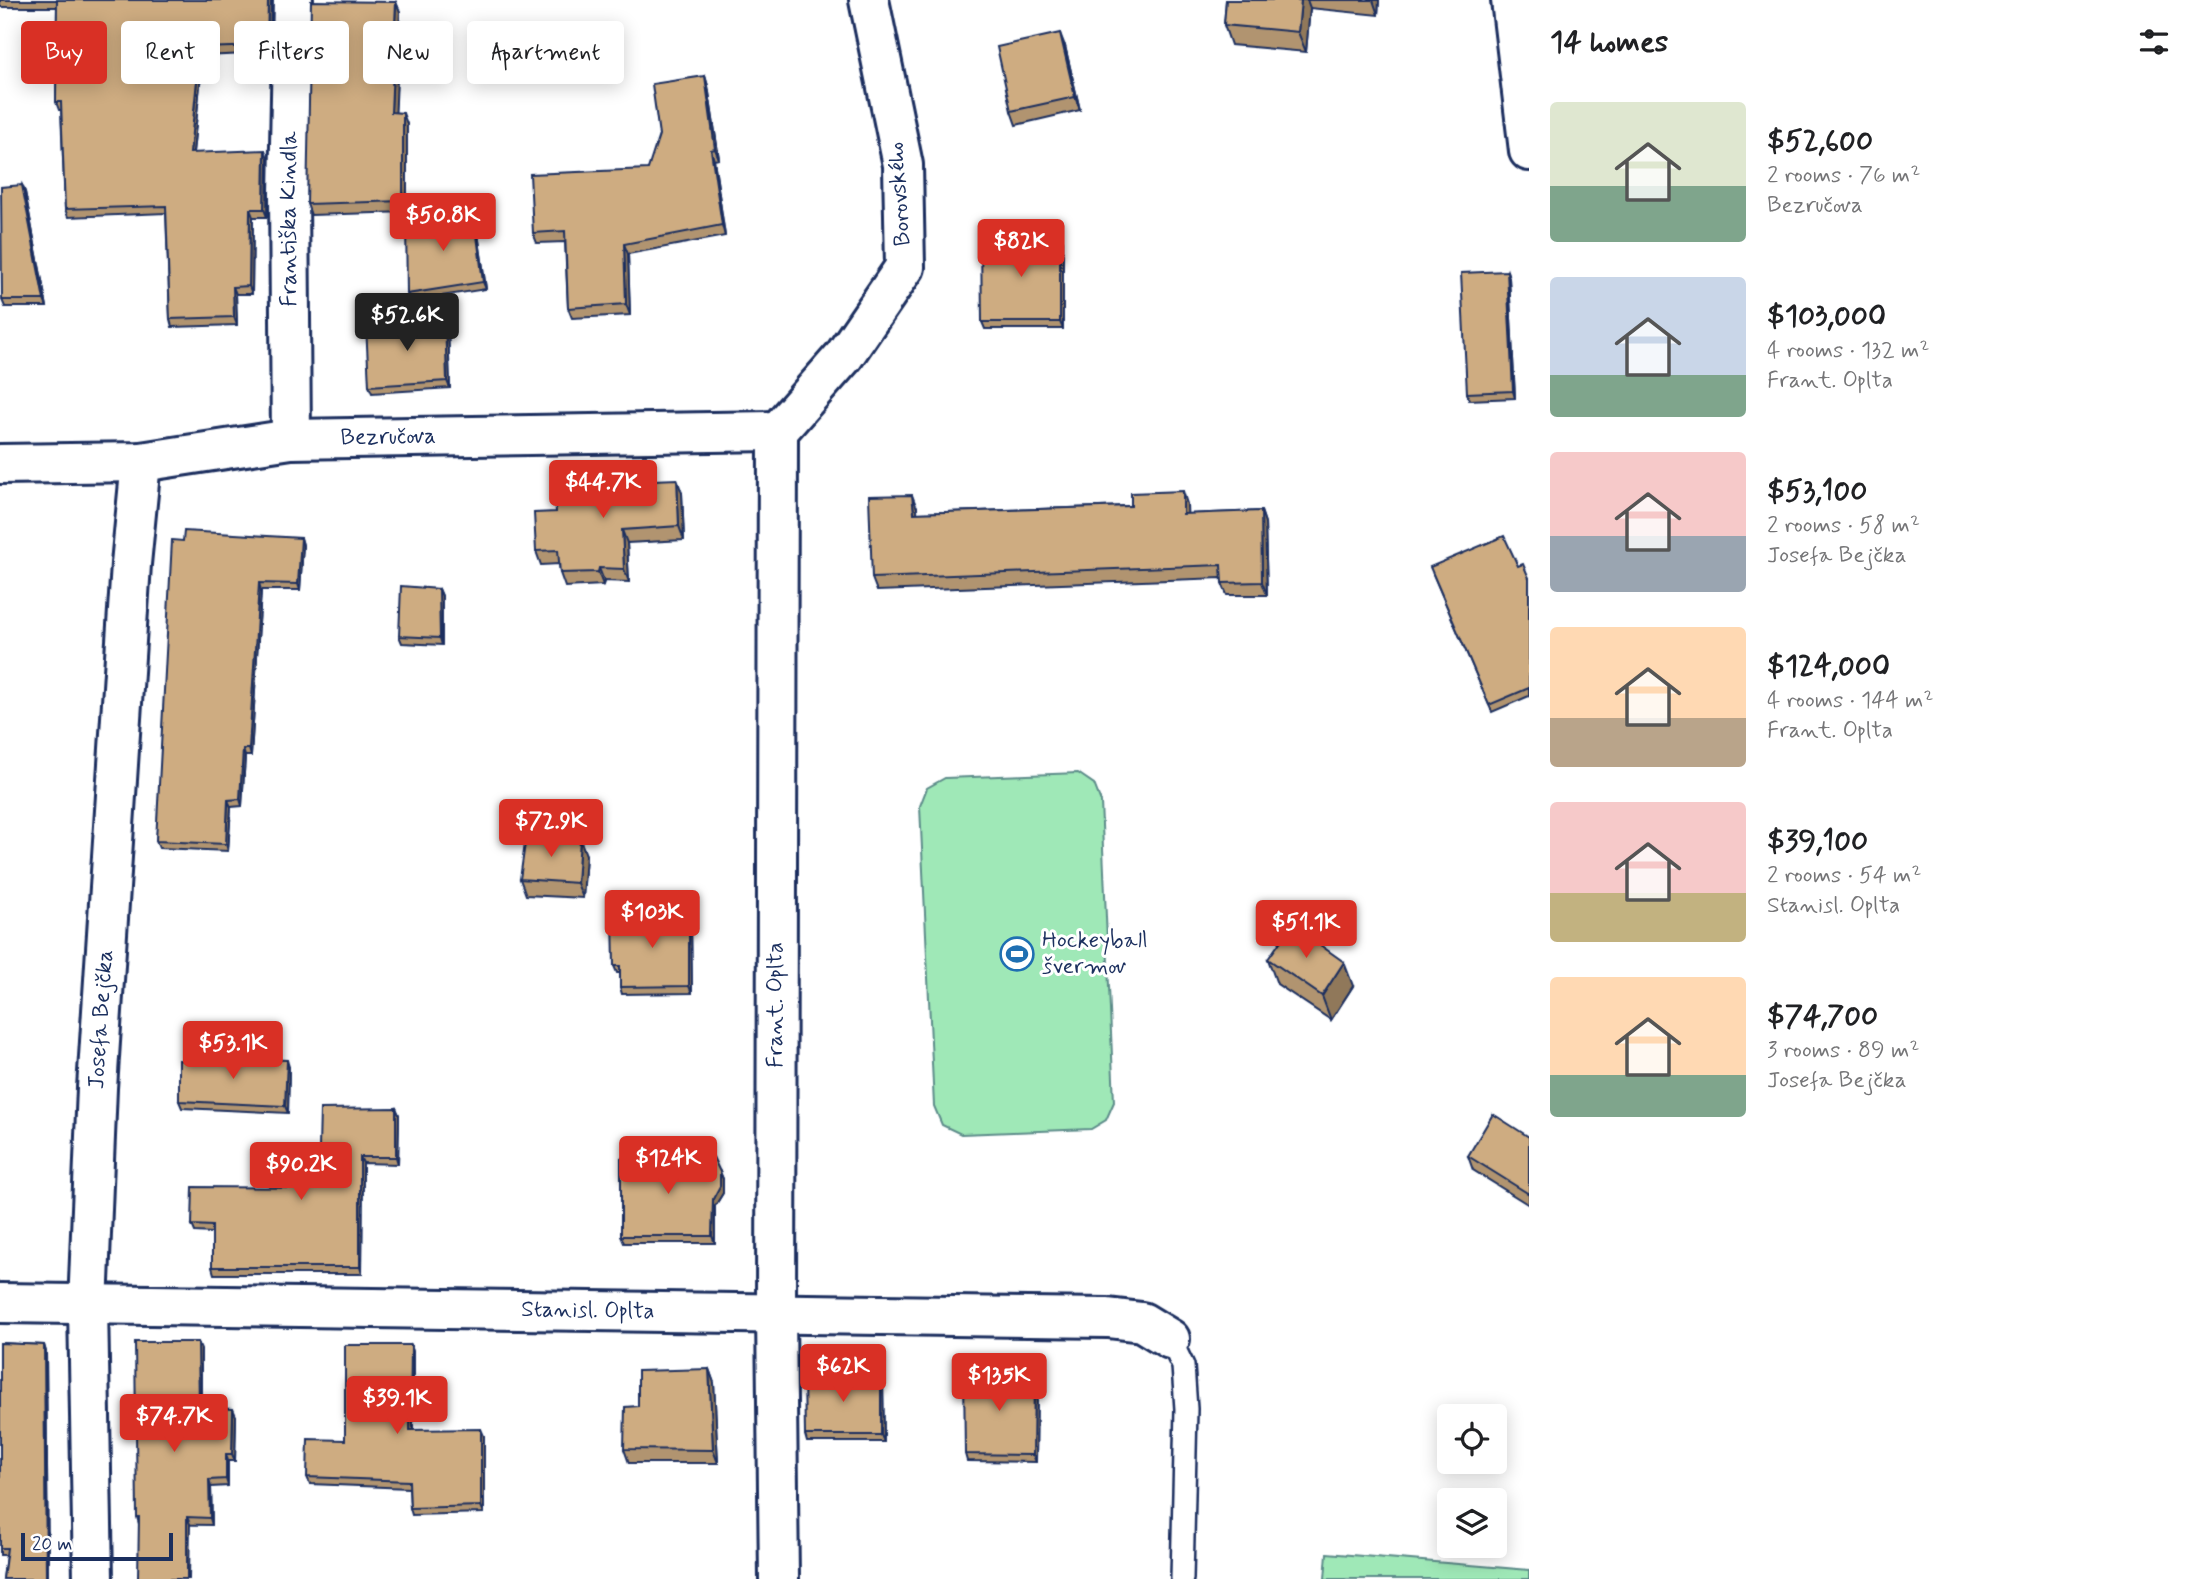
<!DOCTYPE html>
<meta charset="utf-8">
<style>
:root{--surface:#fff;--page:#f6f6f6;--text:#202124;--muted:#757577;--accent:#d93025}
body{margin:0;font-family:Mynerve,sans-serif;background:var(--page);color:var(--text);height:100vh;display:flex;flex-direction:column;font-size:26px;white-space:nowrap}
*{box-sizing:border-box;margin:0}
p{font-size:23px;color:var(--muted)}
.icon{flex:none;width:38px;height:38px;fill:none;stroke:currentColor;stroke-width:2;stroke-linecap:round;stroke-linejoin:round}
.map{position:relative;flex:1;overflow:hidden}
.drawer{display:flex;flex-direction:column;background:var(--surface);width:665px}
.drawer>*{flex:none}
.guide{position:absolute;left:21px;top:21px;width:665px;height:63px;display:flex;gap:14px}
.fabs{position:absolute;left:1437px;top:1404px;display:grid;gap:14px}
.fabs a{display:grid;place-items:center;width:70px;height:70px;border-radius:7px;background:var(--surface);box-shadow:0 4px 18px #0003;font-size:35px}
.scale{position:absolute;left:21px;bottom:18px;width:152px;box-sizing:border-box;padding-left:7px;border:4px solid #1b2f5e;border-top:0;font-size:19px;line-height:24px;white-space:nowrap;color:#1b2f5e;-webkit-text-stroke:5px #fff;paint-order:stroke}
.price{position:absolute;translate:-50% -60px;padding:0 16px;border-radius:7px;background:var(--accent);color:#fff;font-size:23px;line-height:46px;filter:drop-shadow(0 2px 4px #0008)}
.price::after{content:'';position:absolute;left:50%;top:42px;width:21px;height:16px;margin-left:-10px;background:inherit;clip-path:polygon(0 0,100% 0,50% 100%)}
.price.active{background:#222;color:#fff}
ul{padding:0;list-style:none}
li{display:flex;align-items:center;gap:21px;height:175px;padding:0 21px}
li span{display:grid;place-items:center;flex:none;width:196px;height:140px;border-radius:7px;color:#555}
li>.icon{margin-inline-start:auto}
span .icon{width:84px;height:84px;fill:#fffc;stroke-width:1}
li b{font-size:30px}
h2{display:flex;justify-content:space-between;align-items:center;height:84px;padding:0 21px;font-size:30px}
.tag{padding:0 24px;border-radius:7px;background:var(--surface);box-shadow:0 4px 18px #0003;font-size:24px;line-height:63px}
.tag.active{background:var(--accent);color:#fff}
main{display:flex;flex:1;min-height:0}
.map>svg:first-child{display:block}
</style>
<main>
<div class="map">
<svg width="1529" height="1579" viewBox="0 0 1529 1579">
<rect width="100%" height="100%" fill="#fff"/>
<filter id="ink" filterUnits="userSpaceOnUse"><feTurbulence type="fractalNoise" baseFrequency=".0143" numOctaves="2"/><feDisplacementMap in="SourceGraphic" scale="14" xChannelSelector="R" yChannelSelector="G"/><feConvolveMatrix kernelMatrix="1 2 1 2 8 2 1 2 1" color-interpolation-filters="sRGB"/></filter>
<g filter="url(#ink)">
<g fill="#9fe8b7" stroke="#5d8c8a" stroke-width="2">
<path d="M1078,773L1094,784L1101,802L1114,1102L1106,1120L1091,1129L961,1134L942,1125L934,1106L920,806L927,788L945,778Z"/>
<path d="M1327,1553L1529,1570V1579H1325Z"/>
</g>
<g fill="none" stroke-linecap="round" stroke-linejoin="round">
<defs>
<path id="lane" d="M1170,1339L1183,1366L1186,1409L1182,1579"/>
<g id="street">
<path d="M1511,0L1529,151"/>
<path d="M778,431L776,1313L779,1579"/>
<path d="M778,431L844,356L905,267L903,165L869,0"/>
<path id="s1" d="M291,439L289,194L293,0"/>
<path id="s2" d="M0,464L141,462L291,439L778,431"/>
<path id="s3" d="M0,1303L1108,1318L1142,1322L1170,1339"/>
<path id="s4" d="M93,1579L88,1306L97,1088L131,564L141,462"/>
</g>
</defs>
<use href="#lane" stroke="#1b2f5e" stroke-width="26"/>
<use href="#street" stroke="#1b2f5e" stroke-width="44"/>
<use href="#lane" stroke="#fff" stroke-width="21"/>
<use href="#street" stroke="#fff" stroke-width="38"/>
</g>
<g fill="#b1946f" stroke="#1b2f5e" stroke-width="2">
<path d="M0,0H271L270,53L203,56L193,153L268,158L267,217H253L252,294H236L237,325L172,327L170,319L166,213L68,217L65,209L61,110H59L56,102L57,7H0Z"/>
<path d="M1226,0H1379L1378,15L1310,8L1306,52L1231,45L1224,25Z"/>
<path d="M396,2L400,12L395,112L407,124V212L311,215L307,204Z"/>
<path d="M1065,46L1080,110L1016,125L1011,111Z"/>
<path d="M705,76L708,86L719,159L714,160L725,236L628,254L630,315L572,318L568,308L565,242L537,243L533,233L648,169Z"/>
<path d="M22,185L25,192L47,307H5L2,300Z"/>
<path d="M476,219L486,289L410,301L407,294Z"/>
<path d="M1063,242V329H985L982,322Z"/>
<path d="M1507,271L1509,278L1515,398L1469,400L1467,393Z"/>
<path d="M448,327L450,388L372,393L369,386Z"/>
<path d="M682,493L684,540L627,543L629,582L604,581L603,585L565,587L560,573L559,564L541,565L536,551L556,512Z"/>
<path d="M1187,504V514L1261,511L1265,523L1267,595H1227L1222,583V578L877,591L872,578L917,508V513Z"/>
<path d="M301,538L303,545L300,590H261L251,756H245L242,806L231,807L228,851L159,848L156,841L183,541Z"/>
<path d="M1518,566L1529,578V696L1492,712L1433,574Z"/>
<path d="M439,589L442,596V645L402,643L399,636Z"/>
<path d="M586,855L583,898L526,895L520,879Z"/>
<path d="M691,921L692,993L622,994L620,987V973H617L614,966Z"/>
<path d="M1268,959L1353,986L1331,1020L1277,984Z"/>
<path d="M289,1067L288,1113L182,1108L179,1101Z"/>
<path d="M396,1108L399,1115L398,1164L363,1163L362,1274H214L212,1267V1233L195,1232L192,1225L318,1188Z"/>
<path d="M1529,1137V1205L1473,1170L1468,1156Z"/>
<path d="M720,1172L723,1179V1193L715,1206V1243H624L621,1236Z"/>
<path d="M0,1343L44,1345L46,1352L48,1579H3L6,1555H0Z"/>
<path d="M411,1345L413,1352V1430L484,1436V1513L412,1515L410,1508L409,1488L310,1484L307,1477L345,1440Z"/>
<path d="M201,1349V1407L236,1416L235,1461H228V1486L211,1487L212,1525L139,1524L137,1517Z"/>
<path d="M709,1369L714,1383L718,1463H629L624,1449Z"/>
<path d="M881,1373L883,1380L884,1442H807L805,1435Z"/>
<path d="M1034,1373L1037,1380L1036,1462L967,1461L965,1454Z"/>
</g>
<g fill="#90785a" stroke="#1b2f5e" stroke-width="2">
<path d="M268,0H271L270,53L267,46Z"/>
<path d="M1301,0H1307L1310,8L1306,52L1298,32Z"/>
<path d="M1373,0H1379L1378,15Z"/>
<path d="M396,2L400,12L395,123L391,112Z"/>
<path d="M1060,33L1065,46L1080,110L1075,97Z"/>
<path d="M200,48L203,56L192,161L190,153Z"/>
<path d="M705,76L708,86L719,159L715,149Z"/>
<path d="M403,113L407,124V212L403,201Z"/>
<path d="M265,150L268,158L267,217L264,209Z"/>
<path d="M711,150L714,160L725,236L722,225Z"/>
<path d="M22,185L25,192L47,307L44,300Z"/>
<path d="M250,209L253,217L252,294L249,286Z"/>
<path d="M474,212L476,219L486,289L483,282Z"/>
<path d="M1060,235L1063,242V329L1060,322Z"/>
<path d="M624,244L628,254L630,315L626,304Z"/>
<path d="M1507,271L1509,278L1515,398L1513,391Z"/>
<path d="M233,287L236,294L237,325L234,317Z"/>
<path d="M445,320L448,327L450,388L447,381Z"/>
<path d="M677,479L682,493L684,540L679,526Z"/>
<path d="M1183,491L1187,504L1188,527L1183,514Z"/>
<path d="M912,495L917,508L918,526L914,513Z"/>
<path d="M1261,511L1265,523L1267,595L1262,582Z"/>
<path d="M622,530L627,543L629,582L624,569Z"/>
<path d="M301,538L303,545L300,590L298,584Z"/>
<path d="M599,568L604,581L603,585L598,572Z"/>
<path d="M259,583L261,590L251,756L249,749Z"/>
<path d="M439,589L442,596V645L440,638Z"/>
<path d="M243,749L245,756L242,806L240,799Z"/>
<path d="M228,800L231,807L228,851L226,844Z"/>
<path d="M580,839L586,855L583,898L577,883Z"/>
<path d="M689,914L691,921L692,993L689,986Z"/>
<path d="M1344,962L1353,986L1331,1020L1322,996Z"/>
<path d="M287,1060L289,1067L288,1113L285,1106Z"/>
<path d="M396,1108L399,1115L398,1164L396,1157Z"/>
<path d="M360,1157L363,1163L362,1274L360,1267Z"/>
<path d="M720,1172L723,1179V1193L715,1206V1243L712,1236L713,1199Z"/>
<path d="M198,1342L201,1349V1414L199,1407Z"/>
<path d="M44,1345L46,1352L48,1579H46Z"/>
<path d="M411,1345L413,1352V1437L410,1430Z"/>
<path d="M709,1369L714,1383L718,1463L713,1450Z"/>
<path d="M881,1373L883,1380L884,1442L881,1435Z"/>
<path d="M1034,1373L1037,1380L1036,1462L1033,1455Z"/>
<path d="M233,1409L236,1416L235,1461L232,1454Z"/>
<path d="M481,1429L484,1436V1513L481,1506Z"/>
<path d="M226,1454L228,1461V1486L226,1479Z"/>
<path d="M209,1480L211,1487L212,1525L210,1518Z"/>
<path d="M187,1517L190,1524L189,1579H187Z"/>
</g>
<g fill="#ceac81" stroke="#1b2f5e" stroke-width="2">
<path d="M57,0H268L267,46L200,48L190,153L265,150L264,209H250L249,286L233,287L234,317L170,319L166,206L65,209L61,102H56Z"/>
<path d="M1226,0H1301L1298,32L1224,25Z"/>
<path d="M311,1L396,2L391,112L403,113V201L307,204Z"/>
<path d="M1060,33L1075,97L1011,111L997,47Z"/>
<path d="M705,76L715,149L711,150L722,225L624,244L626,304L568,308L565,231L533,233L530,174L648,169L659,135L652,84Z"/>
<path d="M22,185L44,300H2L1,187Z"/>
<path d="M474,212L483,282L407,294L406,223Z"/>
<path d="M1060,235V322H982L981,237Z"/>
<path d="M1507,271L1513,391L1467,393L1461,273Z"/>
<path d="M445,320L447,381L369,386L366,325Z"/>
<path d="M677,479L679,526L622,530L624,569L599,568L598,572L560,573L558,550L536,551L534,513L556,512L554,484Z"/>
<path d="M1183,491V514L1261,511L1262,582L1222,583L1221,565L872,578L869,496L912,495L914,513L1131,506V493Z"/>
<path d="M184,531L301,538L298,584L259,583L249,749H243L240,799L228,800L226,844L156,841L172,540L183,541Z"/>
<path d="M1504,536L1518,566L1523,564L1529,578V688L1489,705L1430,567Z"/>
<path d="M401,586L439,589L440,638L399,636Z"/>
<path d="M526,836L580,839L577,883L520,879Z"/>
<path d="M689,914V986L620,987V966H614L613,915Z"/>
<path d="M1292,925L1344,962L1322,996L1268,959Z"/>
<path d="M196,1056L287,1060L285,1106L179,1101V1060L195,1061Z"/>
<path d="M396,1108V1157H360V1267H212V1226L192,1225L193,1187L318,1188L320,1109Z"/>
<path d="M1493,1114L1529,1137V1194L1468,1156Z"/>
<path d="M713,1157L720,1172V1186L713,1199L712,1236H621V1158Z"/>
<path d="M135,1342H198L199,1407L233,1409L232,1454H226V1479L209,1480L210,1518L187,1517V1579H138L139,1517H137Z"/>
<path d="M0,1343L44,1345L46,1579H3L7,1548H0Z"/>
<path d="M345,1345H411L410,1430L481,1429V1506L410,1508L409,1481L307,1477L308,1439L345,1440Z"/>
<path d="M709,1369L713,1450L624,1449L625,1407L638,1406V1371Z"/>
<path d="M964,1372L1034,1373L1033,1455L965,1454Z"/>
<path d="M881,1373V1435H805L804,1374Z"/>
</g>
</g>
<defs>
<symbol id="stadium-ring" viewBox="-11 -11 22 22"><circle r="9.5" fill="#fff" stroke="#1f6fb2" stroke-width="1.5"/><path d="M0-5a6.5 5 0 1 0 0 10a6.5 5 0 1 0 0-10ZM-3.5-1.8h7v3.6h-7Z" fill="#1f6fb2"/></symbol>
</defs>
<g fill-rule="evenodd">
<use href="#stadium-ring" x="998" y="935" width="38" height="38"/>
</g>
<g text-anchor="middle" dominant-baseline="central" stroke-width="6" stroke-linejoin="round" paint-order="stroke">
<g font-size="23" fill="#1b2f5e" stroke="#fff">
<text transform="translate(900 194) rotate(-94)">Borovského</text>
<text stroke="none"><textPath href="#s1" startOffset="220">Františka Kindla</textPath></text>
<text stroke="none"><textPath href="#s2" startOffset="390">Bezručova</textPath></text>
<text transform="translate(776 1005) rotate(-90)">Frant. Oplta</text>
<text stroke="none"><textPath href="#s4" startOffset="560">Josefa Bejčka</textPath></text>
<text stroke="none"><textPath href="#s3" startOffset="588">Stanisl. Oplta</textPath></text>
</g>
<g font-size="23" fill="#1b2f5e" stroke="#fff" text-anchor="start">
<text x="1042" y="941">Hockeyball<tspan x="1042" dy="26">švermov</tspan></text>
</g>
</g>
</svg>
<div class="fabs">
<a><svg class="icon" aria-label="locate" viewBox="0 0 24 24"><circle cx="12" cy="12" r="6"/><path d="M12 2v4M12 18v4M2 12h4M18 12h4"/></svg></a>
<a><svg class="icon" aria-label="layers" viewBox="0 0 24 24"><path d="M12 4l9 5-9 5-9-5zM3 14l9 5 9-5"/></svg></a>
</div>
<div class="scale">20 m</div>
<b class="price" style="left:443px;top:253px">$50.8K</b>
<b class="price" style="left:1021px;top:279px">$82K</b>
<b class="price active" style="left:407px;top:353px">$52.6K</b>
<b class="price" style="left:603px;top:520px">$44.7K</b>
<b class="price" style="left:551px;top:859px">$72.9K</b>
<b class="price" style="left:652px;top:950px">$103K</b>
<b class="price" style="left:1306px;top:960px">$51.1K</b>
<b class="price" style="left:233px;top:1081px">$53.1K</b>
<b class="price" style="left:668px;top:1196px">$124K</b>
<b class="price" style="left:301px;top:1202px">$90.2K</b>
<b class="price" style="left:843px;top:1404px">$62K</b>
<b class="price" style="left:999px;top:1413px">$135K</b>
<b class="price" style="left:397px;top:1436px">$39.1K</b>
<b class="price" style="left:174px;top:1454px">$74.7K</b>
<div class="guide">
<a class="tag active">Buy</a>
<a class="tag">Rent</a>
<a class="tag">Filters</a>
<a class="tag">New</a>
<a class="tag">Apartment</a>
</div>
</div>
<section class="drawer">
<h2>14 homes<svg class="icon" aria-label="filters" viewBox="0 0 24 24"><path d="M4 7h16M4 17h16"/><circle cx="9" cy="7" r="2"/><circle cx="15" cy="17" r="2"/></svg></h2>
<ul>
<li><span style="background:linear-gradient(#dfe7d0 60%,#7fa58c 0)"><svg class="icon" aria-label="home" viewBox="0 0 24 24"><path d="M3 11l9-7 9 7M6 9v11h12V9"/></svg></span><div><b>$52,600</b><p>2 rooms · 76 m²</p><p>Bezručova</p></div></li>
<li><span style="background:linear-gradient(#c9d6e8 70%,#7fa58c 0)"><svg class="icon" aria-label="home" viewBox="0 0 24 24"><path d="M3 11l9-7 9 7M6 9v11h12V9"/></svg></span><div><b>$103,000</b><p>4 rooms · 132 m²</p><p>Frant. Oplta</p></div></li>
<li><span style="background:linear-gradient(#f6c9c9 60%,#9aa5b1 0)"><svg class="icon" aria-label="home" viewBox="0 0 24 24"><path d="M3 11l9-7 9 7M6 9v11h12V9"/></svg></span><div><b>$53,100</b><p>2 rooms · 58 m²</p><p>Josefa Bejčka</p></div></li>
<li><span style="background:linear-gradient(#ffd9b3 65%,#b9a48a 0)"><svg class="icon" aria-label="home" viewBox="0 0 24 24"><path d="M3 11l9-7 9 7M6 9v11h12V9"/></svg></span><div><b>$124,000</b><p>4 rooms · 144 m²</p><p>Frant. Oplta</p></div></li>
<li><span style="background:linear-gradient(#f6c9c9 65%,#c2b280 0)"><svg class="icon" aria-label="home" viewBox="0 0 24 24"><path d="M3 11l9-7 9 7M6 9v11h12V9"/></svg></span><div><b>$39,100</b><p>2 rooms · 54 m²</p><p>Stanisl. Oplta</p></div></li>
<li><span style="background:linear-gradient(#ffd9b3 70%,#7fa58c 0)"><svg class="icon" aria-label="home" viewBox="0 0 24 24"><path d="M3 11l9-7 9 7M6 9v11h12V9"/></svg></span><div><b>$74,700</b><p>3 rooms · 89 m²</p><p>Josefa Bejčka</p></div></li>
</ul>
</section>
</main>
